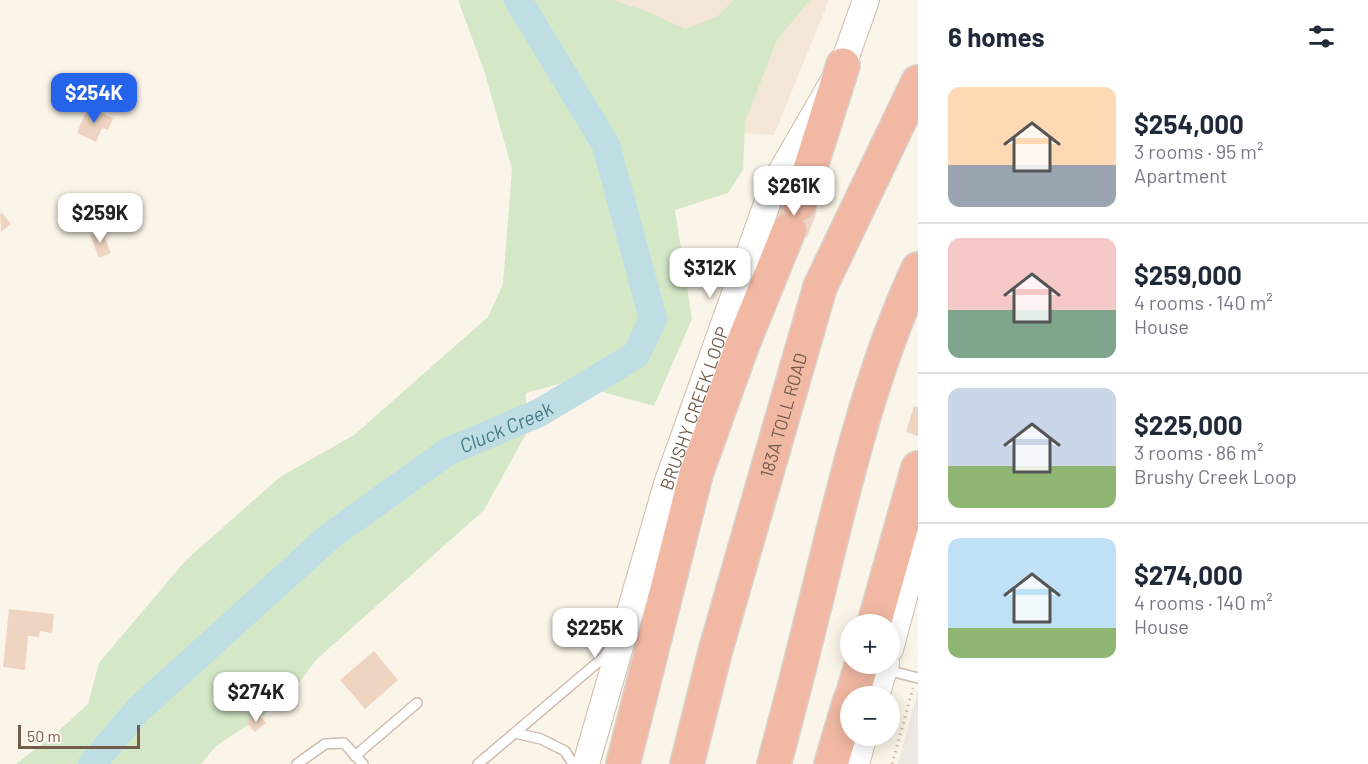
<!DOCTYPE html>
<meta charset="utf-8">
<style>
:root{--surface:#fff;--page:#f2f2f3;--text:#1f2937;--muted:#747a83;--line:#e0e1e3;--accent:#2563eb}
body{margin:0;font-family:Barlow,sans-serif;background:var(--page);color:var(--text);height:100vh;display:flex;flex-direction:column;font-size:22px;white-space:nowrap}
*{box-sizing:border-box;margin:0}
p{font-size:20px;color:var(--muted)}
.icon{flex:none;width:33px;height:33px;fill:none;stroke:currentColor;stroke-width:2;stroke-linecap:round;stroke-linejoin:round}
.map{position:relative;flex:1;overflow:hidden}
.sheet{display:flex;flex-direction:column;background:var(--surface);width:450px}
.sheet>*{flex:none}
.controls{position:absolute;left:840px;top:614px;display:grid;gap:12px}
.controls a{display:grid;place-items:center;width:60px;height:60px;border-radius:50%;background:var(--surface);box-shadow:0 3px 15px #0003;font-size:30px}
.scale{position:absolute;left:18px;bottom:15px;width:122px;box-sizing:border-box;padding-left:6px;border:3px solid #745c4d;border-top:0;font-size:16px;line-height:21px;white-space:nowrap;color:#745c4d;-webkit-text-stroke:4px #fef8ef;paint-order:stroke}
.price{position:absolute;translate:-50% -51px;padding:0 14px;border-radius:12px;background:#fff;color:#222;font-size:20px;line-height:39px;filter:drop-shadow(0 2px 3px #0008)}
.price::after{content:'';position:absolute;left:50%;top:36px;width:18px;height:14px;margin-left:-9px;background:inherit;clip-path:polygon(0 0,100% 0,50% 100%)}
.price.on{background:var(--accent);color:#fff}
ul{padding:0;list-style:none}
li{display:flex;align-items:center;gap:18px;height:150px;padding:0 30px}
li+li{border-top:2px solid var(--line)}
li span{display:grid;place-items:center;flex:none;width:168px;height:120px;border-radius:12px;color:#555}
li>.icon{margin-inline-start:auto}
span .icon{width:72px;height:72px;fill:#fffc;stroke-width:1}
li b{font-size:26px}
h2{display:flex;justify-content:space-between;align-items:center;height:72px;padding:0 30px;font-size:26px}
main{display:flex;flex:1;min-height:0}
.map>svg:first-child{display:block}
</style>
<main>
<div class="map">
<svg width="918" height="764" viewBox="0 0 918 764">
<rect width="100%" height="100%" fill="#fbf4e8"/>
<path fill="#f3e6d7" d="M559,0H829L774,135L605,125Z"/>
<path fill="#ece7e1" d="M918,691V764H898Z"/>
<path fill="#d4e8c7" d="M458,0H613L646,11L685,29L718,16L734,0H810L777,40L745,122L743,170L728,193L675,210L692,319L654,406L566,382L526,393V434L484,510L316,660L287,699L216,746L201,764H16L54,735L88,704L99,663L185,561L280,477L354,435L488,317L503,284L512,169L484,70Z"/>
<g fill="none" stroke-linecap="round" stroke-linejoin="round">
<path stroke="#bedee4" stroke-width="28" id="s1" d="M92,764L138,710L329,537L447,452L539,413L636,355L653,319L606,145L518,0"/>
</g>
<g fill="#efd5c1">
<path d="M88,107L113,118L108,130L102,128L96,142L77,133Z"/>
<path d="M781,198L817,211L807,237L771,223Z"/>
<path d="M2,213L11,224L1,232L0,214Z"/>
<path d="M102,231L111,253L99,258L90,235Z"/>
<path d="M914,406L918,407V436L906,432Z"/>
<path d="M9,609L54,614L52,633L40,631L39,637L28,636L25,670L3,667Z"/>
<path d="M374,651L398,680L365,709L340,680Z"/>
<path d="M257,713L266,723L255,732L246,723Z"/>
</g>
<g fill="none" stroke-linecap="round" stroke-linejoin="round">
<defs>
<g id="service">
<path d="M886,670L918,678"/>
<path d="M515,733L541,739L565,751L573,764"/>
<path d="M355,756L417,703"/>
<path d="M297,764L325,744L344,743L363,764"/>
<path d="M478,764L604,657L610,648"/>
</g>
<g id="secondary">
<path d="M890,649L918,545"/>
<path d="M876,696L886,663"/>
<path id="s2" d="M586,764L667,484L774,184L843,65L866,0"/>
<path d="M856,764L864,735"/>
</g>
<g id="motorway">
<path d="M799,204L843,65"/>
<path d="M874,624L918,468"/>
<path d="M852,696L862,663"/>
<path d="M623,764L696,474L742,346L789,230"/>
<path id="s3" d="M687,764L715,652L820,287L918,82"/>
<path d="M774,764C793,695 810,625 827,556C851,458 876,360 918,269"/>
<path d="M831,764L850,700"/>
</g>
</defs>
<use href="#service" stroke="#cdbcaf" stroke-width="12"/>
<use href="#secondary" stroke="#cfbdac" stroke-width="28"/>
<use href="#motorway" stroke="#d8d1cd" stroke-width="36"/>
<path stroke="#d4b8a4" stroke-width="3" stroke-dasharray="1.5 4.5" stroke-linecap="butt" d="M892,764L913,688"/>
<use href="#service" stroke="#fff" stroke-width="9"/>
<use href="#secondary" stroke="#fff" stroke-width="26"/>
<use href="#motorway" stroke="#f1b9a3" stroke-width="33"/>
</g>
<g text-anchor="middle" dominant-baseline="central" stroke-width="4.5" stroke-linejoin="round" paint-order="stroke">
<g font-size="18" fill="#745c4d" stroke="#fef8ef">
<text stroke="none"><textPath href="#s2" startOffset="372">BRUSHY CREEK LOOP</textPath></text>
<text stroke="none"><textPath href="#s3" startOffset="362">183A TOLL ROAD</textPath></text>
</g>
<g font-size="20" font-style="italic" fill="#487a86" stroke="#fef8ef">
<text stroke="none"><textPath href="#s1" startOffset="538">Cluck Creek</textPath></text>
</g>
</g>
</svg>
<div class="controls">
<a>+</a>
<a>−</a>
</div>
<div class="scale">50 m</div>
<b class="price on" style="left:94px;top:124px">$254K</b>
<b class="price" style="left:794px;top:217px">$261K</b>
<b class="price" style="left:100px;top:244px">$259K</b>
<b class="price" style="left:710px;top:299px">$312K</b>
<b class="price" style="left:595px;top:659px">$225K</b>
<b class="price" style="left:256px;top:723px">$274K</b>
</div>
<section class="sheet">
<h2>6 homes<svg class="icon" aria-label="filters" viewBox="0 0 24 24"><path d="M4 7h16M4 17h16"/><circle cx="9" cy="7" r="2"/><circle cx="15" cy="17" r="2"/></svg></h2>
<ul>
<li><span style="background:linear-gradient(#ffd9b3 65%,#9aa5b1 0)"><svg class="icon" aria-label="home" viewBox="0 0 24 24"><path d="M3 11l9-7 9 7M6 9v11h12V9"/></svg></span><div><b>$254,000</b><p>3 rooms · 95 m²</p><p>Apartment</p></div></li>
<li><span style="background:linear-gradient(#f6c9c9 60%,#7fa58c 0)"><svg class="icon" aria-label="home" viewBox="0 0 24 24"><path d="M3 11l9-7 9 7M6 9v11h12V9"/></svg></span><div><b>$259,000</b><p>4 rooms · 140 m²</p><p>House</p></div></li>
<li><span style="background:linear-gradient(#c9d6e8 65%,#8fb573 0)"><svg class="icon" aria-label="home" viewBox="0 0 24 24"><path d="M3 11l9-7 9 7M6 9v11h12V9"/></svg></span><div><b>$225,000</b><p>3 rooms · 86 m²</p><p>Brushy Creek Loop</p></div></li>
<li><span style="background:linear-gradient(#bfe0f5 75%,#8fb573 0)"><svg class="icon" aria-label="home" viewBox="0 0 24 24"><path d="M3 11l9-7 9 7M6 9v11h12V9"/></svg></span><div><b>$274,000</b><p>4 rooms · 140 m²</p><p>House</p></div></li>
</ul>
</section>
</main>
